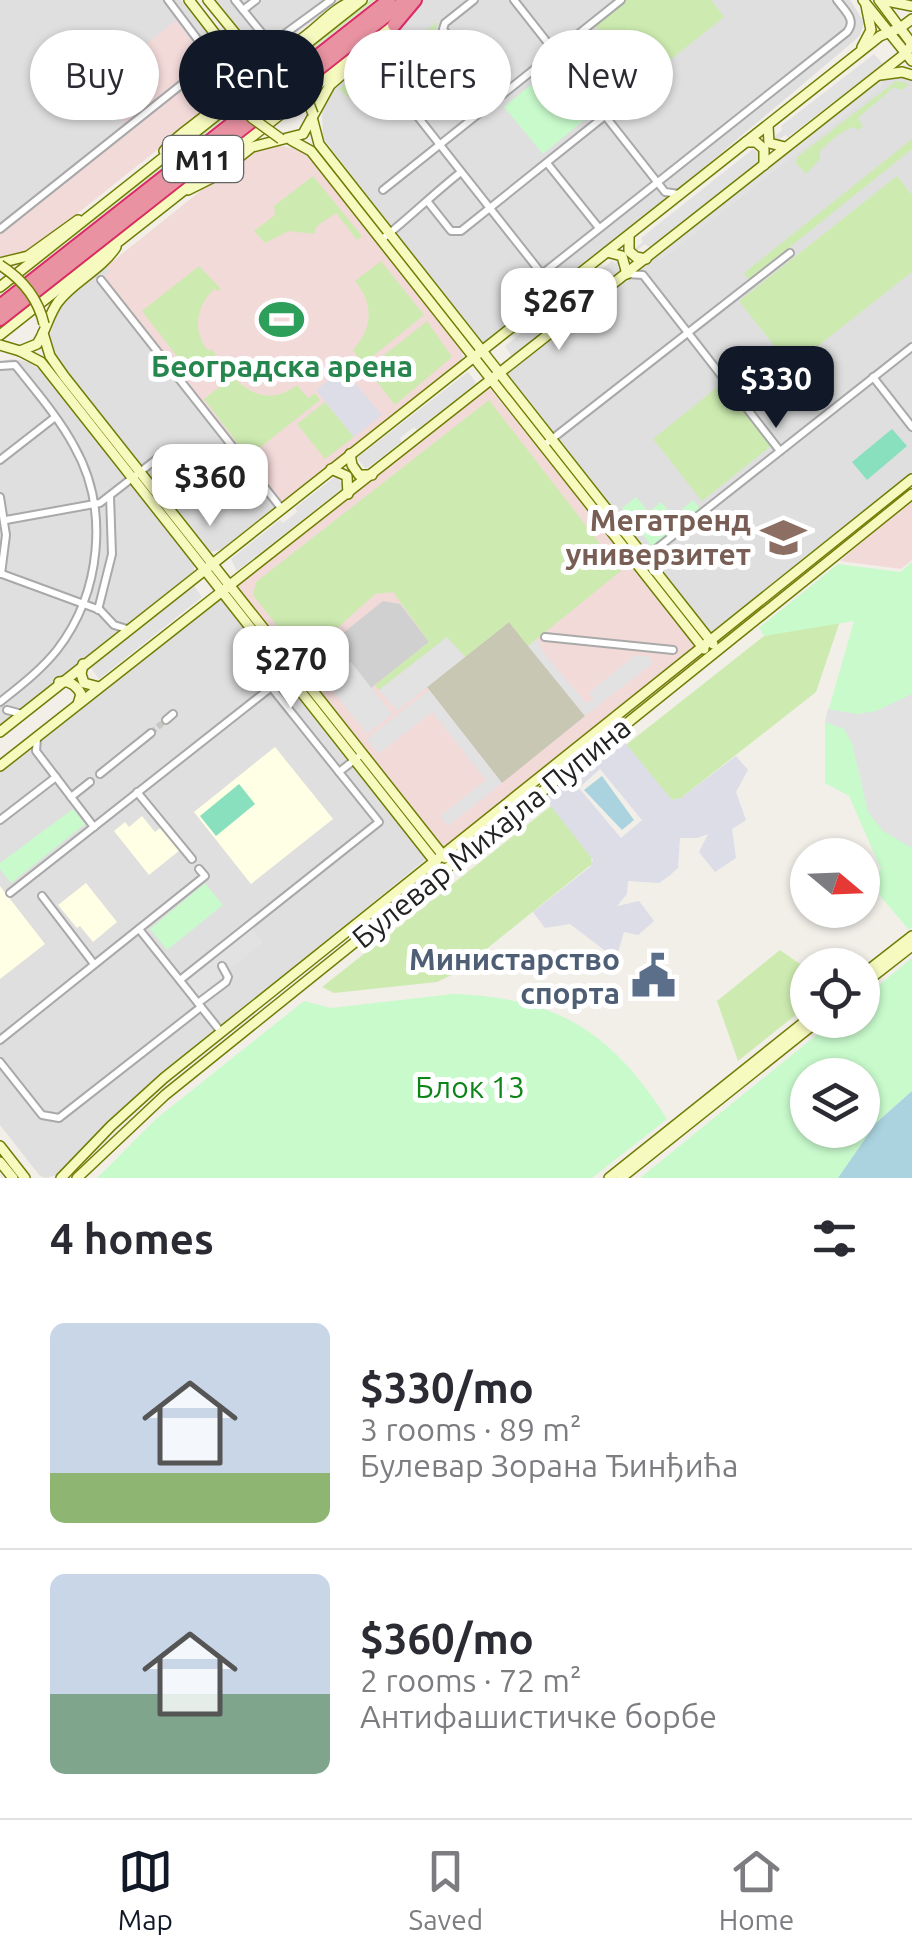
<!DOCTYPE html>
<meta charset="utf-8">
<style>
:root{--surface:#fff;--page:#f7f7f7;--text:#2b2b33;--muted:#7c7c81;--line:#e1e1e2;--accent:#111827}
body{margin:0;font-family:Ubuntu,sans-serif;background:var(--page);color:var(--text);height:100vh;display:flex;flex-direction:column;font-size:38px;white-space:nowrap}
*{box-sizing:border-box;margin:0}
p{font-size:32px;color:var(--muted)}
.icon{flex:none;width:55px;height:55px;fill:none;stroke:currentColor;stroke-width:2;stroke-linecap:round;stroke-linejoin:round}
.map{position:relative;height:1178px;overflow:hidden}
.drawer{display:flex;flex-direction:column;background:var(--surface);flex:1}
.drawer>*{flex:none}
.banner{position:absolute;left:30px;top:30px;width:852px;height:90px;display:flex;gap:20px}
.needle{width:65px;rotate:109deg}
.fabs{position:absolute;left:790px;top:838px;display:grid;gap:20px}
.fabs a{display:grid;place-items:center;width:90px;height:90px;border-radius:50%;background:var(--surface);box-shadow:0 2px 8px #0004;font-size:50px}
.price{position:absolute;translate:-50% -85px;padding:0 22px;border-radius:20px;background:#fff;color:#222;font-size:32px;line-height:65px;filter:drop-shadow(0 2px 5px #0008)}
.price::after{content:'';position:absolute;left:50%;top:60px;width:30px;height:22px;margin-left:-15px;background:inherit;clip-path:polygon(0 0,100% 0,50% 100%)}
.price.current{background:var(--accent);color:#fff}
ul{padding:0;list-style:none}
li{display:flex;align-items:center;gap:30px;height:250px;padding:0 50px}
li+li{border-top:2px solid var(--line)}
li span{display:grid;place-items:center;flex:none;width:280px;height:200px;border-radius:15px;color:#555}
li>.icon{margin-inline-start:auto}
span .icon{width:120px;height:120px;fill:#fffc;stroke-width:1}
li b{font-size:42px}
h2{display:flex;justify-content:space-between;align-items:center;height:120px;padding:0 50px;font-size:42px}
.chip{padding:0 35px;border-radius:45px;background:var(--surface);box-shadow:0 2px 8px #0004;font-size:35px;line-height:90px}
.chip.current{background:var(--accent);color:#fff}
.tab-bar{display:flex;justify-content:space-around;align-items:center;height:140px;border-top:2px solid var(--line);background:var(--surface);font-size:28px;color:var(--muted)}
.tab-bar a{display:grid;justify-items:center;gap:5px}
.tab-bar .current{color:var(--accent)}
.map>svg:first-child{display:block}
</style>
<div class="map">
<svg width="912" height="1178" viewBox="0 0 912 1178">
<rect width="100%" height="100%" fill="#f2efe9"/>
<g fill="#e0dfdf">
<path d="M0,0H181L222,52L227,70L145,160L0,256Z"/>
<path d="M213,0H343L278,45L258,44L242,36Z"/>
<path d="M420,0H850L864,22L860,35L854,41L671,195L483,346L323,138L322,113L330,90L388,39Z"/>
<path d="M895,74L912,77V475L712,634L691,613L506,375L882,77Z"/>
<path d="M291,147L307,155L386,252L463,356L457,366L222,549L211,552L196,539L54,355L50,335L61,303L135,244L220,178Z"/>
<path d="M13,359L29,362L40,370L194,564V571L0,726V361Z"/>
<path d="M230,592L430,844L431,855L153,1081L57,1175L46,1178L40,1176L0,1125V771Z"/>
</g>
<g fill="#f2dad9">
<path d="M176,20L206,60L126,123L104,95L146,62L144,55L148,43Z"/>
<path d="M222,52L227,70L224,88L212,106L38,245L16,256H0V229Z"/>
<path d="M279,145L301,151L317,165L464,350L457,366L280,504L103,277L110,271L107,266L250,151Z"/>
<path d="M489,387L696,646L442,850L235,587Z"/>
<path d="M912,499V560L901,569L840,561Z"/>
</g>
<g fill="#ffffe5">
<path d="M275,747L333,819L251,884L194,812Z"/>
<path d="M142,816L155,832L162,827L180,850L149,875L114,831L125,822L129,827Z"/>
<path d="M86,883L117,922L93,942L80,926L77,928L58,905Z"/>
<path d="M0,886L45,944L0,979Z"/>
</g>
<path fill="#d0d0d0" d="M383,601L400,604L429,642L371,688L332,642Z"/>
<path fill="#c7c7b4" d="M509,622L585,716L502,783L427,687Z"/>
<g fill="#cdebb0">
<path d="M370,0H375L0,295V292Z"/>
<path d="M624,0H711L724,17L640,84L594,24Z"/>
<path d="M437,22L436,29L451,49L404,86L392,73L354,102L339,89L377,58L385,65Z"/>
<path d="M896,81L907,83L908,86L901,90L894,87L858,118L863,126L858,130L853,127C840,132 829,142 820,151V159L806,174L796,163L797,157Z"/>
<path d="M912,139V149L749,280L744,273Z"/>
<path d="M313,176L362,236L357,240L336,213L317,226L314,234L289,231L265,243L254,231L275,215L274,206Z"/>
<path d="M897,176L912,195V272L791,367L739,301Z"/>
<path d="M381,261L424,315L363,364L353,350C373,329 374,303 355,281Z"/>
<path d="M199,266L221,289L217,291L215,288C196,306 192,330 208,351L211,349L216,354L190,373L142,311Z"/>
<path d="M427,321L452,357L395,405L367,369Z"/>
<path d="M233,376C251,397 274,403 297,385L308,398L315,393L320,400L248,457L204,399Z"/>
<path d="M721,384L771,446L702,501L653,439Z"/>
<path d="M489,400L621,571L528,646L509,622L465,657L447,638L379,690L375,685L429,642L393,592L375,594L303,659L253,595L256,582Z"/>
<path d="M325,402L354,437L325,459L297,424Z"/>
<path d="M840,621L816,692L681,798L672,800L665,794L626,745L764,636Z"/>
<path d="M551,806L591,854L592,864L458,972L437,982L334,993L322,987Z"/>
<path d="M780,950L807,969V1006L738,1061L717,1001Z"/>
</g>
<g fill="#c8facc" fill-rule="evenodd">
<path d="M559,62L596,110L543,154L504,107Z"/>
<path d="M636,497L649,512L661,502L674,516L693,500L701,510L653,548L622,508Z"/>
<path d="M912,562V927L909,930L874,889L873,882L881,869L849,796L825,783V722L854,621L764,636L759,628L838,564L900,572Z"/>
<path d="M73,809L85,824L11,883L0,869V863Z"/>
<path d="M205,883L223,905L167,950L150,929Z"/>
<path d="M912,958V1091L876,1123L838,1178H640L835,1020H862L863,998ZM808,1075H862V1130H808Z"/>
<path d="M453,994C558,998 611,1031 667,1119L592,1178H97L157,1118L304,1001L331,1008Z"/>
</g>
<g fill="#88e0be">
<path d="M892,429L907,446L867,480L852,462Z"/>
<path d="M239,784L255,804L216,836L200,816Z"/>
</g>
<g fill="#e2e2e2">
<path d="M874,54L883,64L788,137L785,135L759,156L761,159L650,248L645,244L618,266L621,271L568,312L565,310L556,316L558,320L512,357L505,346L612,261L615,263L643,242L641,238L753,149L756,152L782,130L781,126Z"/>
<path d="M879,79L884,85L660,261L656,256Z"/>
<path d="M468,372L476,383L417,430L414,427L400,438L401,442L366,469L357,458Z"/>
<path d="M336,476L344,487L237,571L231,559L280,520L283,523L297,512L295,508Z"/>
<path d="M194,586L202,597L99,679L91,668Z"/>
<path d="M447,637L465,657L397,711L379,690Z"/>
<path d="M537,639L543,652L586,703L594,699L589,693L634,656H648L653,663L585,716L528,646Z"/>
<path d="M351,662L392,714L367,734L326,682Z"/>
<path d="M429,690L502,783L448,826L440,816L486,780L432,712L378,754L367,739Z"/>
<path d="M912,694V848L883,831L868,812L852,743L844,729L825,722L828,709L857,714L876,711Z"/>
<path d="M249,924L263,942L227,971L228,977L198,1003L180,980Z"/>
</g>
<g fill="#dddde8" fill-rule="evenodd">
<path d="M343,369L382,415L354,437L316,390Z"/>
<path d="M617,733L672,800L681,798L736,756L748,770L736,792L746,820L732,829L736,858L715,872L699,852L708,834L697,838H680L678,868L669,876L659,883L628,881L627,894L617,906L639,901L654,921L638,935L624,932L616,959L570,924L545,928L533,912L590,867L593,860L540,792ZM600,769L642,820L621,838L579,788Z"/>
</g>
<g fill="#aad3df">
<path d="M602,776L634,820L622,830L584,790Z"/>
<path d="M912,1091V1178H838L876,1123Z"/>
</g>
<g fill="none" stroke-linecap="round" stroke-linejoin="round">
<path stroke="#c8c6c1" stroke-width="6" stroke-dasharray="6 3" stroke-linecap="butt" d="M151,733L166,720"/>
<defs>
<g id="street">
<path d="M235,0L265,37L275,41L331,0"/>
<path d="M474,0L445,23L443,29L498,99"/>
<path d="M514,0L665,192L679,194"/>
<path d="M243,10L256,0"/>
<path d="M392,84L549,283L548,298"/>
<path d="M547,163L599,228"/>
<path d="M383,190L621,0"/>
<path d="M428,202L451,231H461L606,115"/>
<path d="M0,229L206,65L207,52L168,0"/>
<path d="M381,240C409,218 433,194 461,172"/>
<path d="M542,274L847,32C857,20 845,11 837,0"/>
<path d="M627,274L643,275L780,451"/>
<path d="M101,280L281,508"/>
<path d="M0,366L15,365C35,390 59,418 74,446C110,509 101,593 57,650C41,670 20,686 0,702"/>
<path d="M873,377L912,427"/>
<path d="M543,446L790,253"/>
<path d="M0,460L54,418"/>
<path d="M0,497L6,535L1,574"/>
<path d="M6,520L100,503L167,451C196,451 206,471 235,449"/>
<path d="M637,564L912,347"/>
<path d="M2,574L100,610L114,625L127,629"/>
<path d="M98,610L112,554L110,496"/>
<path d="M545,637L673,650"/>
<path d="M7,710L22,714"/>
<path d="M166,720L173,714"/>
<path d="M37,738L36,751L94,827"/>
<path d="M339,772L362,754"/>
<path d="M100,774L151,733"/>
<path d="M137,792L192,859"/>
<path d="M71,797L90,782"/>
<path d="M0,820L56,777"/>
<path d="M10,893L288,674"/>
<path d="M42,896L94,964"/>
<path d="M139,929L221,1032"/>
<path d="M180,980L379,822L271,687"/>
<path d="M198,1003L226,982L228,977L222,966"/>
<path d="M0,1040L205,876L199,869"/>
<path d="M0,1062L42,1115L59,1118L201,1007"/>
</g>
<g id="secondary">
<path d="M189,0L226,48L233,70"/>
<path d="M208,0L239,38L259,50"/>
<path d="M863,0L912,61"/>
<path d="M879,0L912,44"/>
<path d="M882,0L912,6"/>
<path d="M862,47L871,30L866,5"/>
<path d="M880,75L902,72L912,75"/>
<path d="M313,121L319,144L713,644"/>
<path d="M768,126L769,143L785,147"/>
<path d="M291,140L311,151L704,649"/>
<path d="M746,142H756L764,149V165"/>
<path d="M164,151C180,130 206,120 222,99C233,86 230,69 241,58C254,45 276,53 292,45C315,33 331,8 355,0"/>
<path d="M188,190L214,177L252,147L303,134L330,85L383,39"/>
<path d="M629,237V251L636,257L646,259"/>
<path d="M607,252L622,256L627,274"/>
<path d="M0,263L28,256L78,220"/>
<path d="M0,287L362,0"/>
<path d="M43,333L50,356L64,376L445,858"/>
<path d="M0,335L394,25"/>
<path d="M0,345L20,351L37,344C46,331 48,316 58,302C74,281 101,270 116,247"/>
<path d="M20,351L41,362L436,863"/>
<path d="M350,454L352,465L359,475H372"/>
<path d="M331,469L347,476L348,494"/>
<path d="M83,664L81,674L84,683L99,687"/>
<path d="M59,682C69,680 76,685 81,694L78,704"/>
<path d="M0,732L880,36L900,28L912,19"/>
<path d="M0,766L906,53L912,44"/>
<path d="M862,975L912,936"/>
<path d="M862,985L912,946"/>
<path d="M0,1146L25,1178"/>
<path d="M0,1162L13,1178"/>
<path d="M61,1178L111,1126L164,1078L912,479"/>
<path d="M77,1178L165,1095L912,494"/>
<path d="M609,1178L808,1019"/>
<path d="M621,1178L819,1020"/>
</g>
<g id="highway">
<path d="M394,25L415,0"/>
<path d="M0,306L389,0"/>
<path d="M0,319L406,0"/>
</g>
</defs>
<use href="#street" stroke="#a9a9a9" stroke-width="10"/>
<use href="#secondary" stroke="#707d05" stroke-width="12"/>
<use href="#highway" stroke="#dc2a67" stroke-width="16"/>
<use href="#street" stroke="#fff" stroke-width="6"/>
<use href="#secondary" stroke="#f7fabf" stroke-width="9"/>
<use href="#highway" stroke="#e892a2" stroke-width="12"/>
<defs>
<g id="secondary-bridge">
<path d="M268,52L301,82L313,114"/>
<path d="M232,82L252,118L281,139"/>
<path d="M0,265C22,279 38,298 44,324"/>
</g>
</defs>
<use href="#secondary-bridge" stroke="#707d05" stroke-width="12" stroke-linecap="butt"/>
<use href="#secondary-bridge" stroke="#f7fabf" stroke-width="9"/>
</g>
<defs>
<symbol id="stadium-bare" viewBox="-9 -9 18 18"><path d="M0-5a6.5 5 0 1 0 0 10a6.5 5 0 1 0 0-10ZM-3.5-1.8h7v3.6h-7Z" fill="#2e9e5b" stroke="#fff" stroke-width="2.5" paint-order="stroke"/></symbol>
<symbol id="university-bare" viewBox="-9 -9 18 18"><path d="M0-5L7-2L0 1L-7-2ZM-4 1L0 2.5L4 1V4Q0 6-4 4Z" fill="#8d6e63" stroke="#fff" stroke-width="2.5" paint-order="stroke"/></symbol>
<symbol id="civic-bare" viewBox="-9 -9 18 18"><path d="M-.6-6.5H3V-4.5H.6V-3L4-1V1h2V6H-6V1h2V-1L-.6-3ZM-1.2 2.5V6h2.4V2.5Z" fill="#5c6f8a" stroke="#fff" stroke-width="2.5" paint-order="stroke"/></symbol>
</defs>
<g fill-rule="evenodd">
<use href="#stadium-bare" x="250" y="288" width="63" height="63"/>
<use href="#university-bare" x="752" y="506" width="63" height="63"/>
<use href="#civic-bare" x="622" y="944" width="63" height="63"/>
</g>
<g text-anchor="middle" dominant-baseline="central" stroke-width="10" stroke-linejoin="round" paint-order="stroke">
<rect fill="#fff" stroke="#646464" stroke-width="2.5" x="163" y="136" width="80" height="46" rx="8"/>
<g font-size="28" font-weight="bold" fill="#222">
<text x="203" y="159">M11</text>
</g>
<g font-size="30" font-weight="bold" fill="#27864d" stroke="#fff">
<text x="282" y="366">Београдска арена</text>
</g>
<g font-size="30" font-weight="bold" fill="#785e54" stroke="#fff" text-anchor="end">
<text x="751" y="520">Мегатренд<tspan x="751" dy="34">универзитет</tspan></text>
</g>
<g font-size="30" fill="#222" stroke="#fff">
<text transform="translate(491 832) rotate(-39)">Булевар Михајла Пупина</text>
</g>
<g font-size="30" font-weight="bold" fill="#4e5e75" stroke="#fff" text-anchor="end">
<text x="620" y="959">Министарство<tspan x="620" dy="34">спорта</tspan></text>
</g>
<g font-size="30" fill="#0c8416" stroke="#fff">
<text x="470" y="1087">Блок 13</text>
</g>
</g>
</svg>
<div class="fabs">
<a><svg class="needle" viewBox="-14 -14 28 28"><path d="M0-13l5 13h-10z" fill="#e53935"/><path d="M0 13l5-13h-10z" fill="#7c7c81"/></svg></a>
<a><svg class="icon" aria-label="locate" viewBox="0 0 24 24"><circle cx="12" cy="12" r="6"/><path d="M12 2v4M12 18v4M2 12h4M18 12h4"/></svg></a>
<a><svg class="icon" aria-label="layers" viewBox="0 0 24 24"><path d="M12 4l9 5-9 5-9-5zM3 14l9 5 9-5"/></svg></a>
</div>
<b class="price" style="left:559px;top:353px">$267</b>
<b class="price current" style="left:776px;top:431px">$330</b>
<b class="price" style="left:210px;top:529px">$360</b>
<b class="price" style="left:291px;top:711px">$270</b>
<div class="banner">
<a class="chip">Buy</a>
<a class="chip current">Rent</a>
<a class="chip">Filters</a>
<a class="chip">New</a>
</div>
</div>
<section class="drawer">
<h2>4 homes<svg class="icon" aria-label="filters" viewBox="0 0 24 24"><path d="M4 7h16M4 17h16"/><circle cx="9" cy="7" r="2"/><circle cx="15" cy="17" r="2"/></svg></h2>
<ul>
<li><span style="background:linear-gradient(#c9d6e8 75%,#8fb573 0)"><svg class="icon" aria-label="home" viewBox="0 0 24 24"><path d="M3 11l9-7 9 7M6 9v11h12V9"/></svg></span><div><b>$330/mo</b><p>3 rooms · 89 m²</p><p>Булевар Зорана Ђинђића</p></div></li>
<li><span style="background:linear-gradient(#c9d6e8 60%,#7fa58c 0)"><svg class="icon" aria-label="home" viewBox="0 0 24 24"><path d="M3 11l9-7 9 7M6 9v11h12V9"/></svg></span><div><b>$360/mo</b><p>2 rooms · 72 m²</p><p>Антифашистичке борбе</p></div></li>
</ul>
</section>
<nav class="tab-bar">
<a class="current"><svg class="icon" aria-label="map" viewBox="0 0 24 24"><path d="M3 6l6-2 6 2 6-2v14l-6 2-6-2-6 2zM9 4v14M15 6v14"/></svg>Map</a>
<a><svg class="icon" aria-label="saved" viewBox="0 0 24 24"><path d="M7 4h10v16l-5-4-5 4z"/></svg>Saved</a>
<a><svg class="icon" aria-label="home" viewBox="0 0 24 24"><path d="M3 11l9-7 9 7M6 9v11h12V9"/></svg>Home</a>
</nav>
